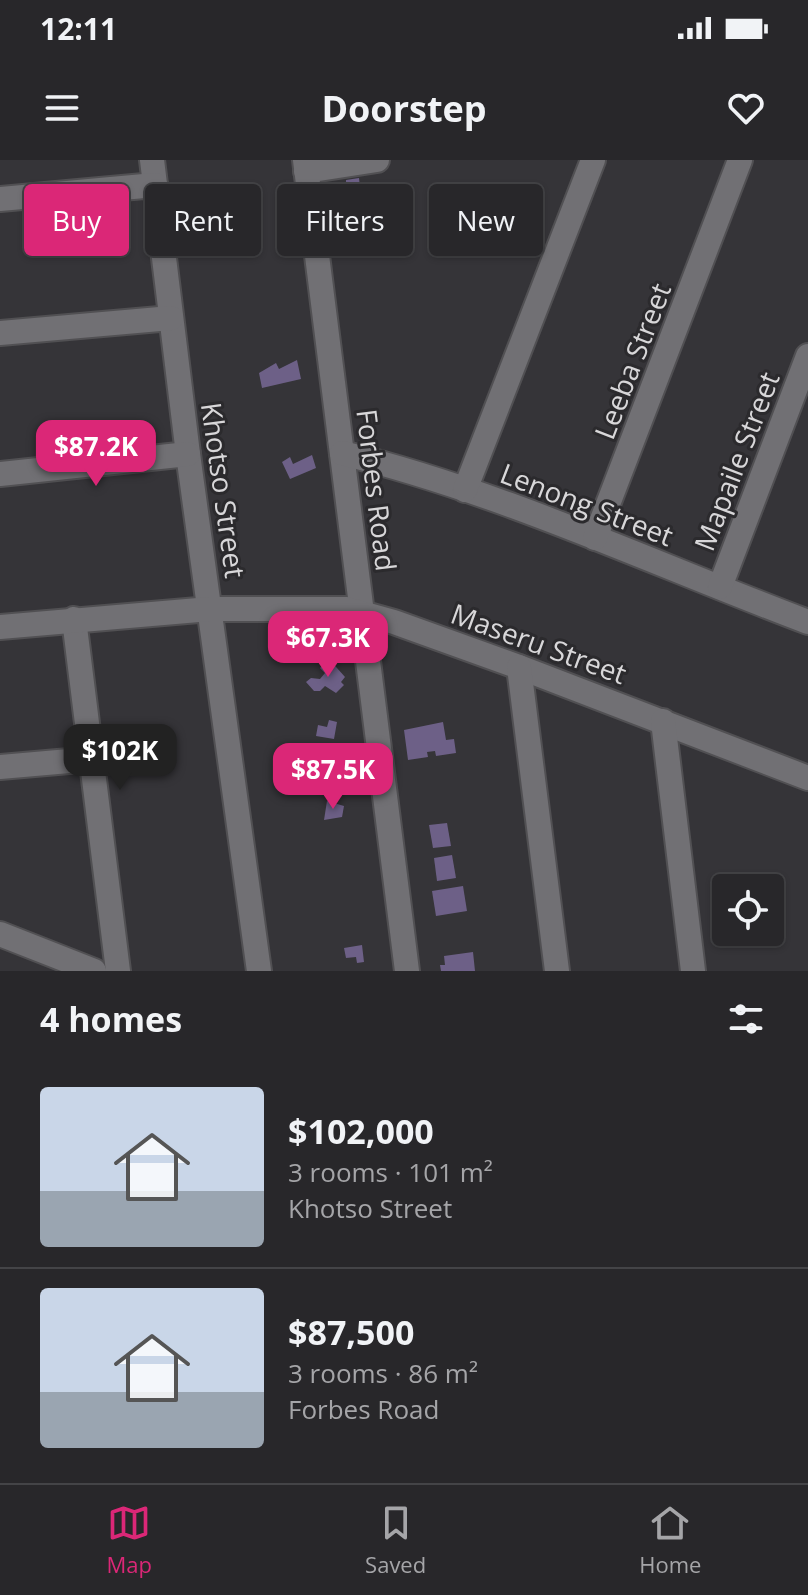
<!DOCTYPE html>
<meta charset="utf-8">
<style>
:root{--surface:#28272a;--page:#343336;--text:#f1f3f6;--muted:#a5a5a8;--line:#444447;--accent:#db2777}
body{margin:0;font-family:"Open Sans",sans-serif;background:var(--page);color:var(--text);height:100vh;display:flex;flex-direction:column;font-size:30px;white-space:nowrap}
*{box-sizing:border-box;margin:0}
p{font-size:26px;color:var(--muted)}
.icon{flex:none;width:44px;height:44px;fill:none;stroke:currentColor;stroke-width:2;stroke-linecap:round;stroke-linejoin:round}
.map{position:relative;height:811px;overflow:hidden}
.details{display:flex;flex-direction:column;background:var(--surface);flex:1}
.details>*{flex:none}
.hud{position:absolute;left:24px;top:24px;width:760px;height:72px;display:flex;gap:16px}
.tools{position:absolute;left:712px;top:714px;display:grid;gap:16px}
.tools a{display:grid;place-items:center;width:72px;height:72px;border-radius:8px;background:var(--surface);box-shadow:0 2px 6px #0004,0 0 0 2px var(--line);font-size:40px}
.price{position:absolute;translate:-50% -68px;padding:0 18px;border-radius:16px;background:var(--accent);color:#fff;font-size:26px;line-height:52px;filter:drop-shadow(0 2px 4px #0008)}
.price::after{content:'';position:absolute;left:50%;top:48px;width:24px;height:18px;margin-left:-12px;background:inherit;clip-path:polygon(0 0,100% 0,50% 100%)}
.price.on{background:#222;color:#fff}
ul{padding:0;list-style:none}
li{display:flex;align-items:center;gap:24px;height:200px;padding:0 40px}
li+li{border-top:2px solid var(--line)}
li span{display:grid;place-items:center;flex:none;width:224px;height:160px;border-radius:8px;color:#555}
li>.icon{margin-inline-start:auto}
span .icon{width:96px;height:96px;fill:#fffc;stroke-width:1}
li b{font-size:34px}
h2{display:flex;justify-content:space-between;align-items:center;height:96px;padding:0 40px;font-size:34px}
.chip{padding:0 28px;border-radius:8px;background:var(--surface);box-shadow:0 2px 6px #0004,0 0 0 2px var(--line);font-size:28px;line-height:72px}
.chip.on{background:var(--accent);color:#fff}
.status{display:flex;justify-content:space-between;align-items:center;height:56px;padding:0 40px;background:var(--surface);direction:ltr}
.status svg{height:22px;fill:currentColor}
header{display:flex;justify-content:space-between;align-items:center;height:104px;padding:0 40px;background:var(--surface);font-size:36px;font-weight:700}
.tabs{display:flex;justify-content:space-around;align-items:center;height:112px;border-top:2px solid var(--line);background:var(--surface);font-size:22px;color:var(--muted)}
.tabs a{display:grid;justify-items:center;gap:4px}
.tabs .on{color:var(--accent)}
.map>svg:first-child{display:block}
</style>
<div class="status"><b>12:11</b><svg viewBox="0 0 49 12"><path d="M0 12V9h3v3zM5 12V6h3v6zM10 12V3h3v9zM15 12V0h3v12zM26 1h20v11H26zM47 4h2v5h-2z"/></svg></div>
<header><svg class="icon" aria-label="menu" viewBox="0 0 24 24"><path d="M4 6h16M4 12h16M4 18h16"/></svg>Doorstep<svg class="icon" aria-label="heart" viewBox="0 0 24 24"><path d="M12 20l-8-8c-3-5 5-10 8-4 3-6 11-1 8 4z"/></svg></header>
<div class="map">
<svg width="808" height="811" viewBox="0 0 808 811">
<rect width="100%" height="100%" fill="#353438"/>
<g fill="#6d6087">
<path d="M359,18L362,46H359L361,64L340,67L335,32L341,31L340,25L346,24V20Z"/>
<path d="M297,200L301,219L262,228L259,213L276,203L279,209Z"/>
<path d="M312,295L316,308L290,319L282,302L290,297L293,304Z"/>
<path d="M329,499L345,517L341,522L344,525L336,533L325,526L320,531H314L306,522L311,518L320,519L325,513L320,508Z"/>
<path d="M329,560L337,562L334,579L316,576L318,565L327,567Z"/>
<path d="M443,562L446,580L454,579L456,593L436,596L435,591L427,592L428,597L408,600L404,570Z"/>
<path d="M327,641L344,646L342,657L324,660Z"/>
<path d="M447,663L451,686L433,688L429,665Z"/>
<path d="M452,695L456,718L437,721L434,698Z"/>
<path d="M463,726L467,751L436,756L432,731Z"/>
<path d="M362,785L364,802L357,803L356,797L346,798L344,788Z"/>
<path d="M473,792L475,811H441L440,805H445L444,796Z"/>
</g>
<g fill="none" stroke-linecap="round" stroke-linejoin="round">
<defs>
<g id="minor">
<path d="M152,0L188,294L259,811"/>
<path d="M305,0L407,811"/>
<path d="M306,11L377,0"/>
<path d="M0,39L155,25"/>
<path d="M0,173L171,158"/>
<path d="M342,293C502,332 654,404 808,462"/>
<path d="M0,314L188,294"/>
<path d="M465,330L593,0"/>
<path d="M595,378L740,0"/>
<path d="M720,427L808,196"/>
<path d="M74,459L118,811"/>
<path d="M0,467L210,449H347L394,462L519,507L808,618"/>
<path d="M519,507L557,811"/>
<path d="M663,561L693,811"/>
<path d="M0,607L92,599"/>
<path d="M0,774L94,811"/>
</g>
</defs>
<use href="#minor" stroke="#515053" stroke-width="28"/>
<use href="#minor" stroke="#717074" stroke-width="24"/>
</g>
<g text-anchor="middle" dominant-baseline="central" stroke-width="6" stroke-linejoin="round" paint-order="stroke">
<g font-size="28" fill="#d8d7d9" stroke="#2b2a2d">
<text transform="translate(632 201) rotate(-69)">Leeba Street</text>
<text transform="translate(736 301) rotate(-69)">Mapaile Street</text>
<text transform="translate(224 330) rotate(82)">Khotso Street</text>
<text transform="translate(377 330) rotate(83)">Forbes Road</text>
<text transform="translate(587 344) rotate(21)">Lenong Street</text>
<text transform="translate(539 483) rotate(20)">Maseru Street</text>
</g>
</g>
</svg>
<div class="tools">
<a><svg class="icon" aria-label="locate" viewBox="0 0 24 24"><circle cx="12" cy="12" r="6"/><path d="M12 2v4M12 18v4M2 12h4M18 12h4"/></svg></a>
</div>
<b class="price" style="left:96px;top:328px">$87.2K</b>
<b class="price" style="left:328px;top:519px">$67.3K</b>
<b class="price on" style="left:120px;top:632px">$102K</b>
<b class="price" style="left:333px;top:651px">$87.5K</b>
<div class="hud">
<a class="chip on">Buy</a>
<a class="chip">Rent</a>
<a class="chip">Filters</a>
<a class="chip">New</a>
</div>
</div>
<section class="details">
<h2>4 homes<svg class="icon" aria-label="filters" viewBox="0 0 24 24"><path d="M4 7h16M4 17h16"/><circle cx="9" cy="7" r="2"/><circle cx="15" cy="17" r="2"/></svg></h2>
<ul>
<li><span style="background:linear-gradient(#c9d6e8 65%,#9aa5b1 0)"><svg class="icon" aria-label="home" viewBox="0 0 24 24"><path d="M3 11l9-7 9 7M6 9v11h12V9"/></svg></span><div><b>$102,000</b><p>3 rooms · 101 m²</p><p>Khotso Street</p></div></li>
<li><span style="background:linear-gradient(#c9d6e8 65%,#9aa5b1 0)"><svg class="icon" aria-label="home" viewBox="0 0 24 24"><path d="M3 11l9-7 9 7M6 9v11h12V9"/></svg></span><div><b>$87,500</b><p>3 rooms · 86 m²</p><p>Forbes Road</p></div></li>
</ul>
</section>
<nav class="tabs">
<a class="on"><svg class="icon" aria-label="map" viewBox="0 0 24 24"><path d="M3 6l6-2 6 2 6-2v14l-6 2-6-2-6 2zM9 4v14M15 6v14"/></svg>Map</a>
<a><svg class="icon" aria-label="saved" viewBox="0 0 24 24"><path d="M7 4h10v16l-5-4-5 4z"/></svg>Saved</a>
<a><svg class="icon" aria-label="home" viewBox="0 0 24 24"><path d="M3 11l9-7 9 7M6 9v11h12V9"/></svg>Home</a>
</nav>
